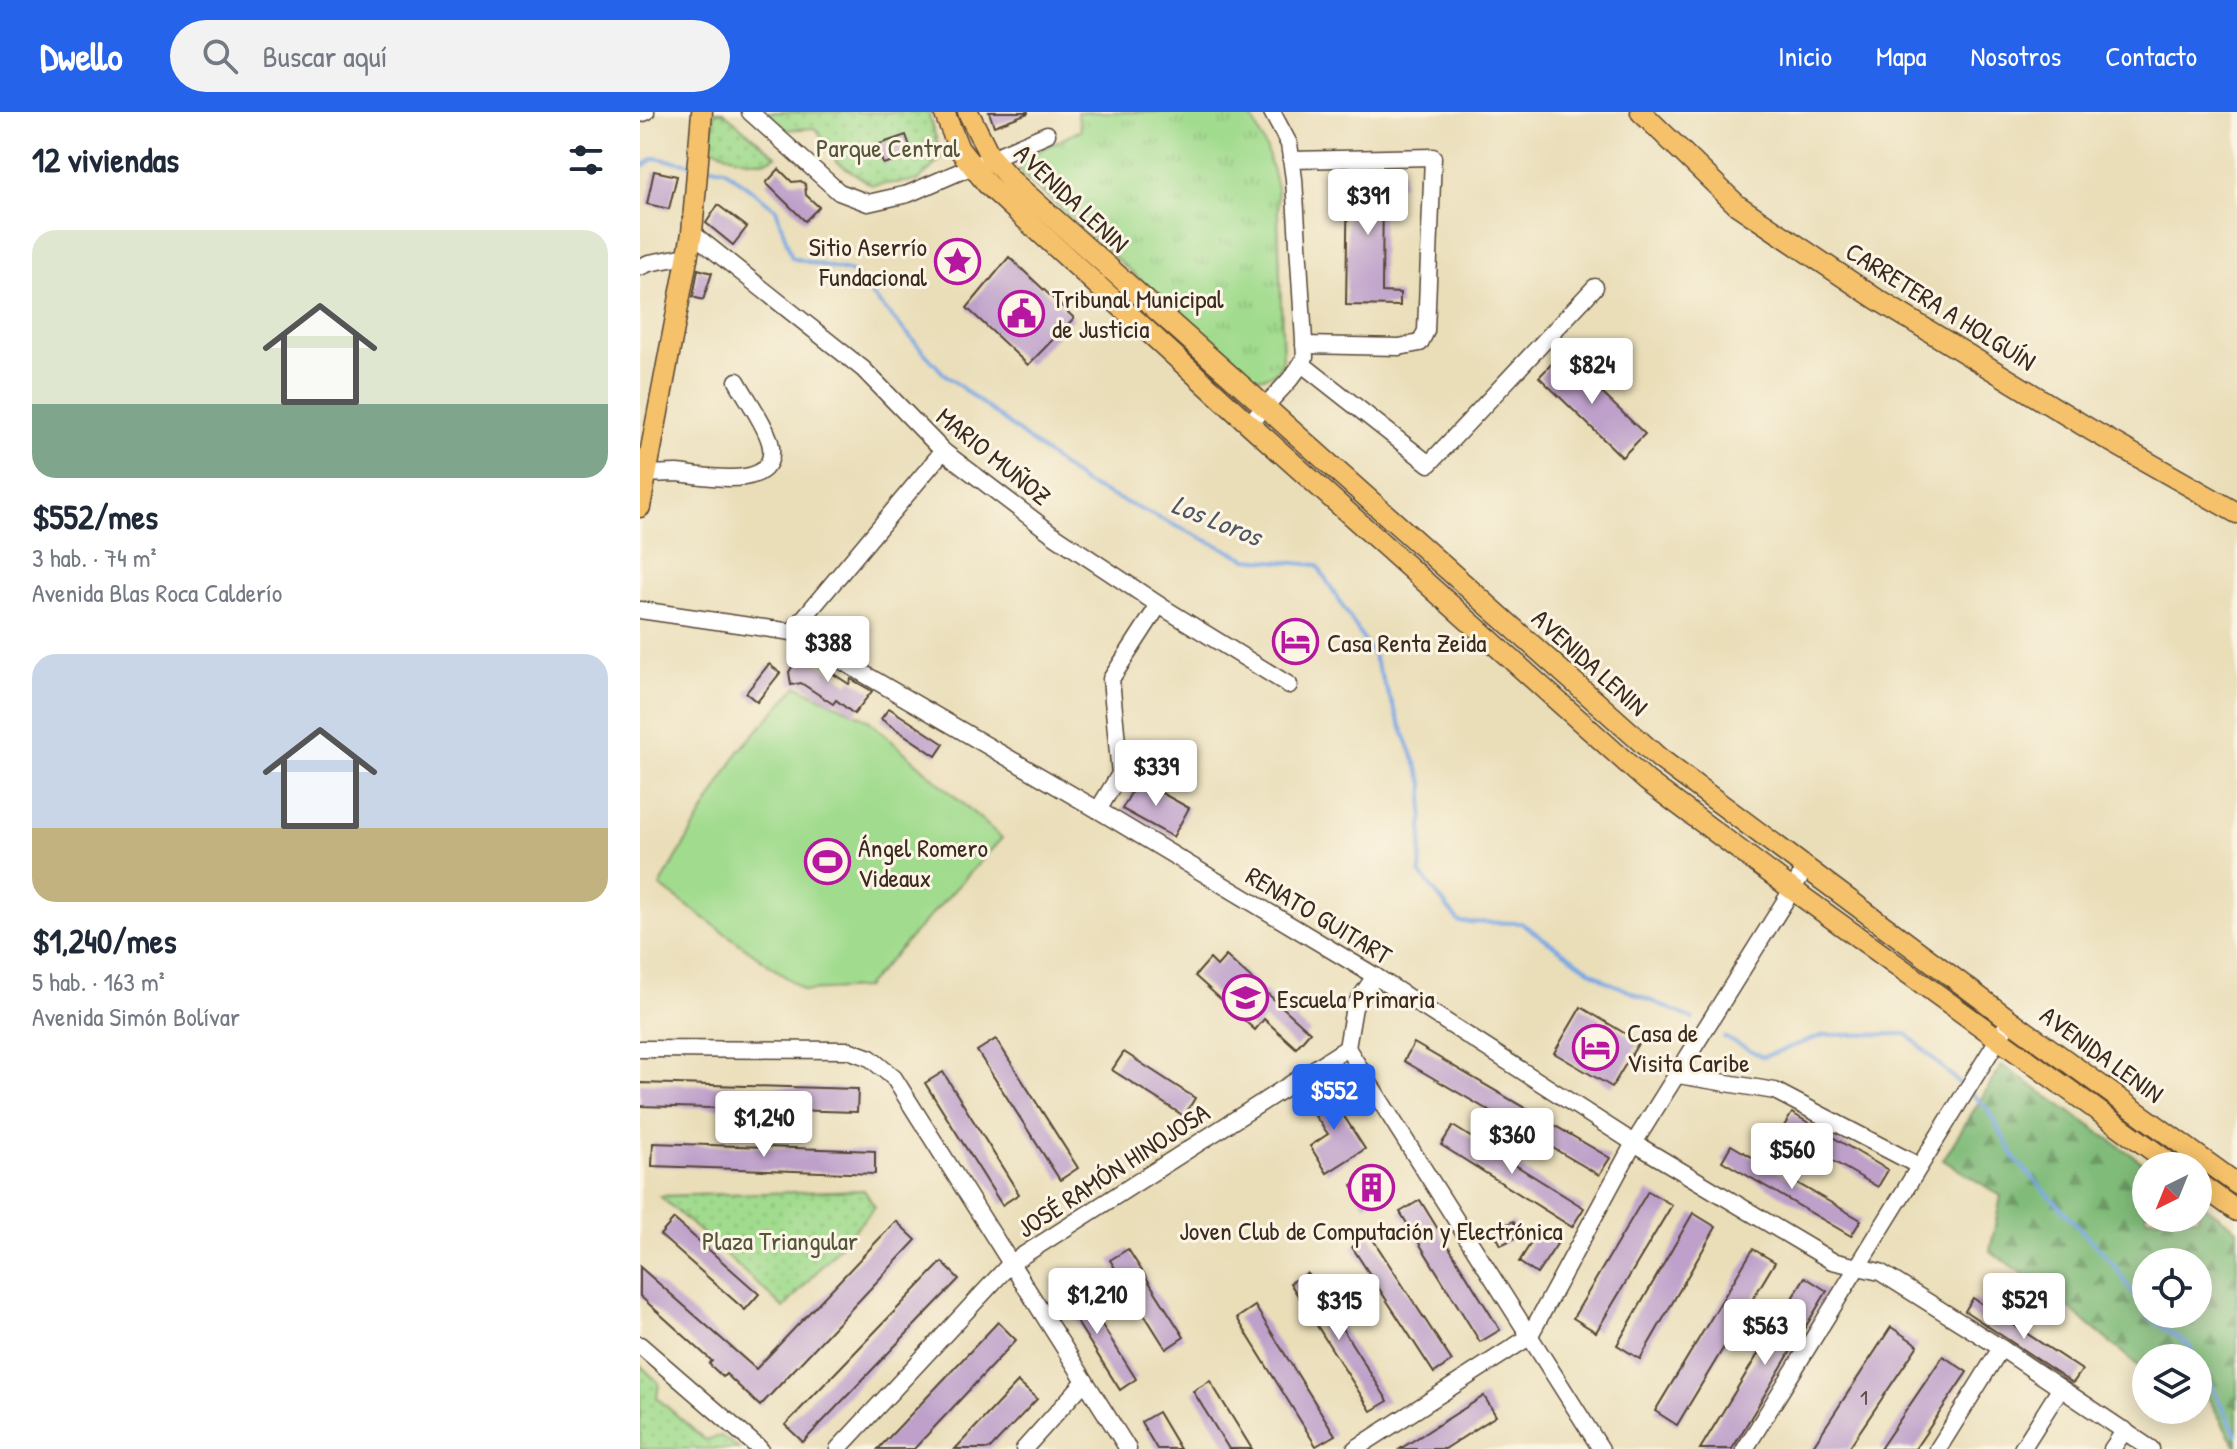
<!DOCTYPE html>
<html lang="es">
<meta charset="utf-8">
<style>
:root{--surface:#fff;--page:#f2f2f3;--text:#1f2937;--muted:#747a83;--accent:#2563eb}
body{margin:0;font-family:"Patrick Hand",sans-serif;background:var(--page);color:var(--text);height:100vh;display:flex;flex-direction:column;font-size:30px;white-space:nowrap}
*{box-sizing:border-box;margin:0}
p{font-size:26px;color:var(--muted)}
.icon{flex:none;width:44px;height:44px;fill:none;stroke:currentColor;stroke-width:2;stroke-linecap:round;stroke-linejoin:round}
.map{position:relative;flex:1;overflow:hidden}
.details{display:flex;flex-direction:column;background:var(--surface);width:640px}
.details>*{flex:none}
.needle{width:52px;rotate:223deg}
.buttons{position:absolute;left:1492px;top:1040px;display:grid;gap:16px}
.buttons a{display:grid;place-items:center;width:80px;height:80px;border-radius:50%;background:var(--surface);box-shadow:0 4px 20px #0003;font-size:40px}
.price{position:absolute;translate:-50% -68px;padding:0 18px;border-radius:8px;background:#fff;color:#222;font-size:26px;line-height:52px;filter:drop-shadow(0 2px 4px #0008)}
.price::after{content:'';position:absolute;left:50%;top:48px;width:24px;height:18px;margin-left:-12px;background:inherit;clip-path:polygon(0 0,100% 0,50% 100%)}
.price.on{background:var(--accent);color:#fff}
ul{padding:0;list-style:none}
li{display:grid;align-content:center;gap:16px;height:424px;padding:0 32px}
li span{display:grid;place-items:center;height:248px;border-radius:24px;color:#555}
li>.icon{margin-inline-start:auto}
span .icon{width:144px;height:144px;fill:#fffc;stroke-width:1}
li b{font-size:34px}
h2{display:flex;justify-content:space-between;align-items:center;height:96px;padding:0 32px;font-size:34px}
header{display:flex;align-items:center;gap:48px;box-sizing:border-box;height:112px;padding:0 40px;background:var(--accent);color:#fff}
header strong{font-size:38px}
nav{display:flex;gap:44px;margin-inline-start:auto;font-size:28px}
.search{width:560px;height:72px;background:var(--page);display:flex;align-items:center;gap:20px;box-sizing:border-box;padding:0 28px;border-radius:44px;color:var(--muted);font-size:30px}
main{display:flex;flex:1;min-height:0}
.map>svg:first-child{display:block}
</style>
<header>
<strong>Dwello</strong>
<div class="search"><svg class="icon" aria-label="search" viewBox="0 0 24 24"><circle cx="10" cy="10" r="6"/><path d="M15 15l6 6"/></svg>Buscar aquí</div>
<nav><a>Inicio</a><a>Mapa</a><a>Nosotros</a><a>Contacto</a></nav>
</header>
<main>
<section class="details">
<h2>12 viviendas<svg class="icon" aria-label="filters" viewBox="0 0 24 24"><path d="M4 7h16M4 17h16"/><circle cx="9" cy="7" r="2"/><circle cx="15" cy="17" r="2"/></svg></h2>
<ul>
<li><span style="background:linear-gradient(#dfe7d0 70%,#7fa58c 0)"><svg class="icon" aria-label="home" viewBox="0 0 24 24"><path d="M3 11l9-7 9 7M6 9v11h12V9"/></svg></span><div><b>$552/mes</b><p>3 hab. · 74 m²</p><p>Avenida Blas Roca Calderío</p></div></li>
<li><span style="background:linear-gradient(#c9d6e8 70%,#c2b280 0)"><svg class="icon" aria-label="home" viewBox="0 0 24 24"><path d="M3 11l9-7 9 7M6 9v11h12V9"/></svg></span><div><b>$1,240/mes</b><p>5 hab. · 163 m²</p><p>Avenida Simón Bolívar</p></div></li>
</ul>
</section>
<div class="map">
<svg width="1597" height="1337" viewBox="0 0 1597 1337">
<defs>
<pattern id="grass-tufts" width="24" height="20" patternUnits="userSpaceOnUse" patternTransform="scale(2)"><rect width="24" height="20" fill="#a1db8e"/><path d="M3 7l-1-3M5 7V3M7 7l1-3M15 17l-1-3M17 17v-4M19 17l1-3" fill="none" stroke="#8cbc7a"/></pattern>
<pattern id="forest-firs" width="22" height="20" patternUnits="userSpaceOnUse" patternTransform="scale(2)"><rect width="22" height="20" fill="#80bb79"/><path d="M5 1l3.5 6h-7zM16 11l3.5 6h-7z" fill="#6a9863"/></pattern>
<pattern id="park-dots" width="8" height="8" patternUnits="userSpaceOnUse" patternTransform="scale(2)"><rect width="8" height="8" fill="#a1db8e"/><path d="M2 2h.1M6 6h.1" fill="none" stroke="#8cbc7a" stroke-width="1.8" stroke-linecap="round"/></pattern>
</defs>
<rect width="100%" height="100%" fill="#fcf5e5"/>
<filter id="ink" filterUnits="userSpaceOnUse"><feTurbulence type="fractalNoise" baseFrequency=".0125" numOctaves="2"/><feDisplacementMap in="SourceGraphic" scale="16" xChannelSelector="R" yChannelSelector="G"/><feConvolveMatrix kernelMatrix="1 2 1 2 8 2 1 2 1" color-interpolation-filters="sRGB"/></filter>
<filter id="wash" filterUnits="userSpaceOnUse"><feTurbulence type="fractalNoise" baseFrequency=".006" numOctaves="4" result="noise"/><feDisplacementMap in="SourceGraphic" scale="32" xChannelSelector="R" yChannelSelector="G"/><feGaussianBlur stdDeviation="1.8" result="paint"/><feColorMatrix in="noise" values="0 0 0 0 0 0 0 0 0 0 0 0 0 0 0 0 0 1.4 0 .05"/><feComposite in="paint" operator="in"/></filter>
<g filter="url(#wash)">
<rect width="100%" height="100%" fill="#eadeb9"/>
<path fill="url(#grass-tufts)" stroke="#6e8256" stroke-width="2" d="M437,0H609L627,38L637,75L643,249C636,264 623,268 608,264L383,63L379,57L382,47L441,18Z"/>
<path fill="url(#forest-firs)" stroke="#5e724c" stroke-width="2" fill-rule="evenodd" d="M1362,953L1508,1054H1506V1106H1558V1089L1597,1117V1337L1566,1282L1558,1279V1246H1506V1258L1502,1257L1412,1182L1350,1139L1361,1084L1303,1048ZM1506,1150H1558V1202H1506Z"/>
<g fill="url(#park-dots)" stroke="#6e8256" stroke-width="2">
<path d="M75,0H83L136,44C119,56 87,44 70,34Z"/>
<path d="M124,0H288L302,46L278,69L232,73L196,49L176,16L143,18Z"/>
<path d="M224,1078L235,1095L144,1196L20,1084Z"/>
<path d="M0,1253L19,1271L17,1286L65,1328L81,1324L99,1337H0Z"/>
</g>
<path fill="#a1db8e" stroke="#6e8256" stroke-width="2" d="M157,574L227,607L362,726L224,876L165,879L20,774L99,639Z"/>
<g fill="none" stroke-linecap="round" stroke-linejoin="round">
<g stroke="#79a7e2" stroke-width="4">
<path d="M65,54L84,57L136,97L152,146L211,160L303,261L444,371L607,447L677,453L733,543L784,672L780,761L819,810L881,811L966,869L1053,907"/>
<path d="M0,56L14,46L52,52"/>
<path d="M1084,925L1123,945L1184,923L1267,922L1324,976"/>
<path d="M1331,981L1347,996L1376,1048L1475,1154L1508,1205L1549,1233L1556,1246"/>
<path d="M1558,1249L1597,1323"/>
</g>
</g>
<g id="blocks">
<g fill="#bea0ca">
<path d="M349,0H388V1L354,14Z"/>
<path d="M266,23L273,43L243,52L237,33Z"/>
<path d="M139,57L152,70L161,69L165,72L166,83L179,95L165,109L126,71Z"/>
<path d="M708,58H763V74L743,73L742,180L760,181V194L706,193Z"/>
<path d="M14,59L37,64L29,97L7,92Z"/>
<path d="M78,93L107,115L93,133L66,111Z"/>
<path d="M369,145L434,206L388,253L327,196Z"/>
<path d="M58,157L72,161L63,188L53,185Z"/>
<path d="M921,242L1005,322L982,345L899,265Z"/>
<path d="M161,541L209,572L211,567L232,579L214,602L196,588L193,592L161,571L151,573L149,560Z"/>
<path d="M129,552L140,561L117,590L106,581Z"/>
<path d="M249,596L304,632L296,644L241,607Z"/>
<path d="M498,668L549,696L533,725L482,697Z"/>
<path d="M586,844L670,920L656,936L624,907L615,918L555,864L570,847L577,854Z"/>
<path d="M941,895L999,930L972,975L914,941Z"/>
<path d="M356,927L438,1056L420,1068L337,939Z"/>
<path d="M774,931L970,1046L959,1063L764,949Z"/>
<path d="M484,940L555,986L544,1004L472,958Z"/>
<path d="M303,960L379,1082L362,1093L285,971Z"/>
<path d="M0,971L218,977L217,1000L0,994Z"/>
<path d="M693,975L706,994L700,998L725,1037L687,1061L670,1034L688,1022L667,993Z"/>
<path d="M1152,1001L1248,1058L1238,1075L1141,1019Z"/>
<path d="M813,1014L944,1096L932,1115L801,1033Z"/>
<path d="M13,1031L235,1039V1062L12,1054Z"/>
<path d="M1091,1033L1221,1108L1211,1124L1082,1049Z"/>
<path d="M737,1057L750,1077L725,1093L712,1073Z"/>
<path d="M1008,1079L1032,1093L956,1220L933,1206Z"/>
<path d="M780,1088L860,1218L840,1230L760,1100Z"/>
<path d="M1053,1101L1076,1115L1000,1247L977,1233Z"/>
<path d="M34,1107L119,1182L105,1198L20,1123Z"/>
<path d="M256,1109L276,1128L120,1294L86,1262L83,1265L69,1252L72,1249L0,1184V1155L116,1257Z"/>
<path d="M873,1109L881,1123L861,1133L854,1120Z"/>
<path d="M898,1120L917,1132L897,1162L879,1150Z"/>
<path d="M730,1123L812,1249L794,1261L712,1135Z"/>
<path d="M488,1137L544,1225L526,1237L470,1148Z"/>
<path d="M1113,1137L1135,1150L1037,1313L1015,1299Z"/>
<path d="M302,1150L319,1167L163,1330L145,1313Z"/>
<path d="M667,1161L748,1289L731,1299L650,1171Z"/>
<path d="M1165,1165L1187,1179L1092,1337H1060Z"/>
<path d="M435,1170L496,1267L480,1278L418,1180Z"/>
<path d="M1333,1186L1442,1258L1433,1271L1325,1199Z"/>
<path d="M615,1194L695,1323L676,1334L597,1206Z"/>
<path d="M358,1210L376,1228L274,1337H238Z"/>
<path d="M1251,1215L1278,1233L1208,1337H1171Z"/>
<path d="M1303,1244L1327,1260L1275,1337H1240Z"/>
<path d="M570,1269L612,1337H589L553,1279Z"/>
<path d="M378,1270L397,1287L350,1337H315Z"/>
<path d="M844,1284L856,1304L805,1337H760Z"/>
<path d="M518,1300L540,1337H517L501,1310Z"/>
</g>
</g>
</g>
<g filter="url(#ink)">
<use href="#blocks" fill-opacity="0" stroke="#554535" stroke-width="2"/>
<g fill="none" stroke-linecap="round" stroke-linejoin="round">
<defs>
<g id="minor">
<path d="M110,0L199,80L228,91L268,82L407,22"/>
<path d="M0,2L6,0"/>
<path d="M651,48L793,45L786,219L780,231L759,235L664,233"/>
<path d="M52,121L223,257L303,339L411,421L519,493L649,573"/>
<path d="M0,155L9,151L47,144"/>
<path d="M662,252L789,352L955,175"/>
<path d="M609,312C627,289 652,271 665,245L654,67L649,32L632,0"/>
<path d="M0,360C12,363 25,361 37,361C61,363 136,381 131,335C129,317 106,286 97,269"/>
<path d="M0,498L152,520L458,698L735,864L994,1031L1192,1149L1240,1160L1361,1236L1511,1337"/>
<path d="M152,520L303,339"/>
<path d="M458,698L480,662L471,567L519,493"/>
<path d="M707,936L961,1337"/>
<path d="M0,937L208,938L230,946L254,966L488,1337"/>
<path d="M1038,963L1135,979L1279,1054"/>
<path d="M0,1233L120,1337"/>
<path d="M198,1337L371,1151L707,936L714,895L735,864"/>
<path d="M384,1337L445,1269"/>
<path d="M715,1337L889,1225L994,1031L1165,757"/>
<path d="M1105,1337L1365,916"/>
<path d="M1298,1337L1361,1236"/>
<path d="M1382,1337L1420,1277"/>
<path d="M1472,1337L1485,1318"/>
</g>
<g id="major">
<path d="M304,0L319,37L347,72L609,312L1007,669L1153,778L1534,1054"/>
<path d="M328,0L351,46L373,70L1019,646L1370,908L1597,1072"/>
<path d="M1001,0L1097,93L1235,186L1451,318L1597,401"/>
<path d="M0,395L52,121L62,0"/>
<path d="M1558,1071L1597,1099"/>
</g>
</defs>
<use href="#minor" stroke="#554535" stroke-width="19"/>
<use href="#major" stroke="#554535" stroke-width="23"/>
<use href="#minor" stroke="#fff" stroke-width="16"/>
<use href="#major" stroke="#f5c16b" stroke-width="20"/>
</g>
</g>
<defs>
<symbol id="sight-ring" viewBox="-11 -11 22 22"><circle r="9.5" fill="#fcf5e5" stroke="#b5179e" stroke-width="1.5"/><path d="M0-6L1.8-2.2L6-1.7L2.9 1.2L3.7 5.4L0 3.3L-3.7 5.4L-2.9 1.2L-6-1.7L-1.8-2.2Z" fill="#b5179e"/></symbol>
<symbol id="civic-ring" viewBox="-11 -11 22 22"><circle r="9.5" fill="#fcf5e5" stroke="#b5179e" stroke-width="1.5"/><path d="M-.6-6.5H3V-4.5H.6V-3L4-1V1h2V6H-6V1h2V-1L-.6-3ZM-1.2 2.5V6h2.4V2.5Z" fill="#b5179e"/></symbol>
<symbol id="hotel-ring" viewBox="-11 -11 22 22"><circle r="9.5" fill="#fcf5e5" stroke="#b5179e" stroke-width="1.5"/><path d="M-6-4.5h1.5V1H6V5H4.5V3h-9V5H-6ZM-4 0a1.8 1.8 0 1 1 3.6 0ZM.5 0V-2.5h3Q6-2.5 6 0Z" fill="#b5179e"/></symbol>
<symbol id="stadium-ring" viewBox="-11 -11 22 22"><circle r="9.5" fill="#fcf5e5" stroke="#b5179e" stroke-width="1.5"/><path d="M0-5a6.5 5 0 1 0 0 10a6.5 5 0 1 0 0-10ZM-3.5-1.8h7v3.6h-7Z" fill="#b5179e"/></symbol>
<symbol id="school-ring" viewBox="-11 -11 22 22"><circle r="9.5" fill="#fcf5e5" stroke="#b5179e" stroke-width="1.5"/><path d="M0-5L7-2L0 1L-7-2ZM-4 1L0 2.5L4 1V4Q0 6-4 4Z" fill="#b5179e"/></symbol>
<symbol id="building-ring" viewBox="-11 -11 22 22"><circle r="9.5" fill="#fcf5e5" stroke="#b5179e" stroke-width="1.5"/><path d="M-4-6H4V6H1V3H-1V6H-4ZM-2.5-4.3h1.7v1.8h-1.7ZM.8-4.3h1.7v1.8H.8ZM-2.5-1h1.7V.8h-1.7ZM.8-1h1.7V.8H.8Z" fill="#b5179e"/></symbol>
</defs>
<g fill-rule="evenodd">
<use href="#sight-ring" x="292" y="124" width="51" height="51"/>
<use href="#civic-ring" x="356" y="176" width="51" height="51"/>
<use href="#hotel-ring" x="630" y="504" width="51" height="51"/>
<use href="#stadium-ring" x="162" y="724" width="51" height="51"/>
<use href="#school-ring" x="580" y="860" width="51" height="51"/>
<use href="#hotel-ring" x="930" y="910" width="51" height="51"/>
<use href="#building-ring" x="706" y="1050" width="51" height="51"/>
</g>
<g text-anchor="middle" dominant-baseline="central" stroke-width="6" stroke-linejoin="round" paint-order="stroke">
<g font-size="22" fill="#5c4849">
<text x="1224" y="1285">1</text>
</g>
<g font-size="26" fill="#54563a" stroke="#fcf5e5">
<text x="248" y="35">Parque Central</text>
<text x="140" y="1128">Plaza Triangular</text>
</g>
<g font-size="26" fill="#3b2a1e" stroke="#fcf5e5">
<text transform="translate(432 86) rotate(43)">AVENIDA LENIN</text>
<text transform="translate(1301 194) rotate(32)">CARRETERA A HOLGUÍN</text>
<text transform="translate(354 344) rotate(39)">MARIO MUÑOZ</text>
<text transform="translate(950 550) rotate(42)">AVENIDA LENIN</text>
<text transform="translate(679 803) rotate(31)">RENATO GUITART</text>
<text transform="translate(1462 942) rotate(36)">AVENIDA LENIN</text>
<text transform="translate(473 1058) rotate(-33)">JOSÉ RAMÓN HINOJOSA</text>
</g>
<g font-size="26" fill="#3b2a1e" stroke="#fcf5e5" text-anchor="start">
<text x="287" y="134" text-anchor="end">Sitio Aserrío<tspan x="287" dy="30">Fundacional</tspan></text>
<text x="412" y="186">Tribunal Municipal<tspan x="412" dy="30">de Justicia</tspan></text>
<text x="687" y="530">Casa Renta Zeida</text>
<text x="218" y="735">Ángel Romero<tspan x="218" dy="30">Videaux</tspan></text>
<text x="637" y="886">Escuela Primaria</text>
<text x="987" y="920">Casa de<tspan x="987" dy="30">Visita Caribe</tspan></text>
<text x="731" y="1118" text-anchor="middle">Joven Club de Computación y Electrónica</text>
</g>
<g font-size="28" font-style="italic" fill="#515663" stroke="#fcf5e5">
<text transform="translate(577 408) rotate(22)">Los Loros</text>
</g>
</g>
</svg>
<div class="buttons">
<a><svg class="needle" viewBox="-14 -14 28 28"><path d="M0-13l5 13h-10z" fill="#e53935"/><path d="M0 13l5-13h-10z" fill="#747a83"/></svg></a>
<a><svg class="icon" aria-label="locate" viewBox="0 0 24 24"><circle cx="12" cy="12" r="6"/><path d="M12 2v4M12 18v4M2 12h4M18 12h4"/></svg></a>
<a><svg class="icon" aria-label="layers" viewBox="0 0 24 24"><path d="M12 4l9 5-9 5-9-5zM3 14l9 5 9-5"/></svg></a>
</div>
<b class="price" style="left:728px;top:125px">$391</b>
<b class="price" style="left:952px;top:294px">$824</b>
<b class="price" style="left:188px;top:572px">$388</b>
<b class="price" style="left:516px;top:696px">$339</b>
<b class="price on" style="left:694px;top:1020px">$552</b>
<b class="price" style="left:124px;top:1047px">$1,240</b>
<b class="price" style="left:872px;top:1064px">$360</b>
<b class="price" style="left:1152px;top:1079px">$560</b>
<b class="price" style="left:457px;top:1224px">$1,210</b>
<b class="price" style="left:1384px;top:1229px">$529</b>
<b class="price" style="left:699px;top:1230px">$315</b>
<b class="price" style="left:1125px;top:1255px">$563</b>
</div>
</main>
